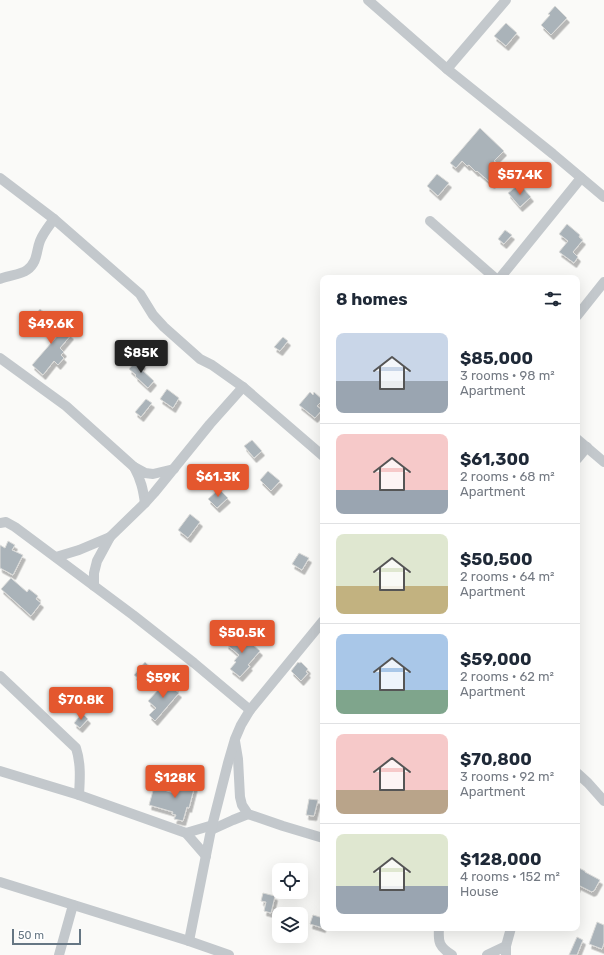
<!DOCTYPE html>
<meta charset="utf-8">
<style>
:root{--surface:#fff;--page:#f6f6f7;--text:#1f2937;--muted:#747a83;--line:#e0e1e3;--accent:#e4572e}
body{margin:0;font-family:Rubik,sans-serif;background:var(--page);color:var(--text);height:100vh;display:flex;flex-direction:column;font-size:15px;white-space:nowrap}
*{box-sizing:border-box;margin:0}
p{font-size:13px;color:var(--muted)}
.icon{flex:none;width:22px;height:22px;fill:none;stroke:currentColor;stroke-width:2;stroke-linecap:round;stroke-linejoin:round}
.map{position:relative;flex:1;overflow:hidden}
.drawer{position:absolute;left:320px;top:275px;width:260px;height:656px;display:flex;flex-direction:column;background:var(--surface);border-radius:8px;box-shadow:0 4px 16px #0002}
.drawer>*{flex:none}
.buttons{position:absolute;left:272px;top:863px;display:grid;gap:8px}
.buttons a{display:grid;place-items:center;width:36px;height:36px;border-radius:8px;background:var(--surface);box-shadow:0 4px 16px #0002;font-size:20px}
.scale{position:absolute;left:12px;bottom:10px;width:69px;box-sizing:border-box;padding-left:4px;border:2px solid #657683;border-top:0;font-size:11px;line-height:14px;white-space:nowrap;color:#657683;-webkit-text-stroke:3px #fff;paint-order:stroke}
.price{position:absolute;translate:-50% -34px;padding:0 9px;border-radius:4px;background:var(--accent);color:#fff;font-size:13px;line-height:26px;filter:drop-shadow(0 1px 2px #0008)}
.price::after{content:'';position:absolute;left:50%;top:24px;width:12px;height:9px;margin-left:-6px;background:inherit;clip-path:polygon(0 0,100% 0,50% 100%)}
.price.active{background:#222;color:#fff}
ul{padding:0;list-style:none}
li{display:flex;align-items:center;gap:12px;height:100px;padding:0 16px}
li+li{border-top:1px solid var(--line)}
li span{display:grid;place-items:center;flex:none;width:112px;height:80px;border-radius:8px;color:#555}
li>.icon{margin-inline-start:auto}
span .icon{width:48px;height:48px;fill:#fffc;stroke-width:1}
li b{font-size:17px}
h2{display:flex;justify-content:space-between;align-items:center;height:48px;padding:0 16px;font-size:17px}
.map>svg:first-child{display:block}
</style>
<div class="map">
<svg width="604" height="955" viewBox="0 0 604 955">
<defs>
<filter id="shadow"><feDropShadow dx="2.5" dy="4.5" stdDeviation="0" flood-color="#0004"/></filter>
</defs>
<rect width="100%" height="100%" fill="#fafaf8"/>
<g fill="#aab3b9" stroke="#dcdcda" filter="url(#shadow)">
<path d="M555,6L567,18L551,35L541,25L550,15L548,14Z"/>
<path d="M506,23L517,33L506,46L494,36Z"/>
<path d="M480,128L504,151L494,161L504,170L492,184L477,171L476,172L469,165L467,166L462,161L456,168L450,163Z"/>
<path d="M437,174L449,183L438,196L427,186Z"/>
<path d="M517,186L520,190L523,188L531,197L520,207L508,193Z"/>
<path d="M567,224L580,235L579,237L583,240L573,252L578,257L574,263L559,252L568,241L559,234Z"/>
<path d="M505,230L512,235L504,244L498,239Z"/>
<path d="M40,309L71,335L60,348L64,352L61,355L64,358L58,365L54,361L43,375L32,365L58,335L35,315Z"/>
<path d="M283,337L288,341L280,351L274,347Z"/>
<path d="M137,359L143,364L140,368L154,381L148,388L135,376L136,375L129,369Z"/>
<path d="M167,389L179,398L173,408L160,399Z"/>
<path d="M310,392L313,395L314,392L323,400L317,406L322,410L315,418L299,405Z"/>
<path d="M146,399L152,403L141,417L135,412Z"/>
<path d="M252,440L262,451L254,458L244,446Z"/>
<path d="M268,471L280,481L271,491L260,480Z"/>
<path d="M219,489L228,498L217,508L208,499Z"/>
<path d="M190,514L200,522L188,538L178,530Z"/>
<path d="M8,541L15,545L12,550L23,555L13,575L0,568V545L5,548Z"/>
<path d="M299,553L309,558L302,570L292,564Z"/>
<path d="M11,578L27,592L29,589L38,596L36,599L41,603L31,616L1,589Z"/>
<path d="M235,633L248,644L250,642L260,651L248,665L250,666L240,677L230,669L236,662L234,661L239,655L226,644Z"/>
<path d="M145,662L156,672L145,684L134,675Z"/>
<path d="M298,662L299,663L301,662L308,669L306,672L308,673L301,681L291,671Z"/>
<path d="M168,679L176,687L174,689L179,693L155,721L149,715L156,708L148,701Z"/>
<path d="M82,713L88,719L80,728L74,723Z"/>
<path d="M182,777L196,781L189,808L187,807L183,821L174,819L176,815L172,814L173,812L149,805L154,787L177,794Z"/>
<path d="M309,799L318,800L314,816L306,815Z"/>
<path d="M577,867L585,871V872L600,880L594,891H593L592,892L578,885L577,888Z"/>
<path d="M263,893L275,896L271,913L264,911L266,902L261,901Z"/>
<path d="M313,915L323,918V928L310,924Z"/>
<path d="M597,922L604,925V943L602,949L589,944Z"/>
<path d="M577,937L583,940L577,955H569Z"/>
</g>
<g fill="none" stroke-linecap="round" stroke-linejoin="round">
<g stroke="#c3c8cc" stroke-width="10">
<path d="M368,0L447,69L553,154L604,197"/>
<path d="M447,69L506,0"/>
<path d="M0,178L54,219L140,294L153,315L164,327L200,359L212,365L243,387L323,456"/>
<path d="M430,221L495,278"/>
<path d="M500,278L581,178"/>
<path d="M0,279C9,275 20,275 27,270C38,262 36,251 40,241C43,233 49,226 54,219"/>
<path d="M577,316L604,282"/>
<path d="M0,358L66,406L134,467C141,480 143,489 145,503"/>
<path d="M577,439L604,462"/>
<path d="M577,459L587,447"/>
<path d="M134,467L145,473L153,474L174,469"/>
<path d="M0,523L6,522L15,527L133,615L194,663L250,710"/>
<path d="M56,557L79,550L110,537"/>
<path d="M94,586V573L97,561L110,537L145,503L154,493L210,424L243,387"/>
<path d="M0,676L76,748C81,763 80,779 79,795"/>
<path d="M235,741L238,759L240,797L242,805L248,814L283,826L323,838"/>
<path d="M0,771L79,795L186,833L206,856"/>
<path d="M577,773L588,783L604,801"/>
<path d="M211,830L233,820L248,814"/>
<path d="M186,833L213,825"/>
<path d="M0,882L189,941L229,955"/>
<path d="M439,928C438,942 439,947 452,955"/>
<path d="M189,941L211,830L228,763L235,739L241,725L250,710L323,621"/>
<path d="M59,955L73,905"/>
<path d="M487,955L506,946"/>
<path d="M506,955V946L511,928"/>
</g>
</g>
</svg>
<div class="buttons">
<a><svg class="icon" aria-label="locate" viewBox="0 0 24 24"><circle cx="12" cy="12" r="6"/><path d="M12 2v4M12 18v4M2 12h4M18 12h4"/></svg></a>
<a><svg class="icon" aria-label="layers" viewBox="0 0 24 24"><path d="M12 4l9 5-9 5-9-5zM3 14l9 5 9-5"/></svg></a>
</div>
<div class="scale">50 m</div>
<b class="price" style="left:520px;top:196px">$57.4K</b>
<b class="price" style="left:51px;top:345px">$49.6K</b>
<b class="price active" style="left:141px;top:374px">$85K</b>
<b class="price" style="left:218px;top:498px">$61.3K</b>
<b class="price" style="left:242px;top:654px">$50.5K</b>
<b class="price" style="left:163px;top:699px">$59K</b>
<b class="price" style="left:81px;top:721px">$70.8K</b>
<b class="price" style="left:175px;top:799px">$128K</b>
<section class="drawer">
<h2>8 homes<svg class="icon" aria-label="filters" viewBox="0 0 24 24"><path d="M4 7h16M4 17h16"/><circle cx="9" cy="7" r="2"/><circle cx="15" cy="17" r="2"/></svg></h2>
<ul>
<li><span style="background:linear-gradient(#c9d6e8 60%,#9aa5b1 0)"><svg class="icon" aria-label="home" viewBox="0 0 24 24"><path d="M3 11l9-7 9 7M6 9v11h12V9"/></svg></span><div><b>$85,000</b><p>3 rooms · 98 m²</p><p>Apartment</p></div></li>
<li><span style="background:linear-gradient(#f6c9c9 70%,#9aa5b1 0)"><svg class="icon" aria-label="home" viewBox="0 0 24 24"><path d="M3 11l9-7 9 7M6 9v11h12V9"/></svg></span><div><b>$61,300</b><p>2 rooms · 68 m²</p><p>Apartment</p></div></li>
<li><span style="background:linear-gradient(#dfe7d0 65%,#c2b280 0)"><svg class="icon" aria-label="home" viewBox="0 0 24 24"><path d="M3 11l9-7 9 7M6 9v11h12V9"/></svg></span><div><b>$50,500</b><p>2 rooms · 64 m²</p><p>Apartment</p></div></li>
<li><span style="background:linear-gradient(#a9c7e8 70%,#7fa58c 0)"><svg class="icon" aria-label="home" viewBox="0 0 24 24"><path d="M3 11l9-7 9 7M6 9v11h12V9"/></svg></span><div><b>$59,000</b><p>2 rooms · 62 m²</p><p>Apartment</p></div></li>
<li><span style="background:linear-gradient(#f6c9c9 70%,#b9a48a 0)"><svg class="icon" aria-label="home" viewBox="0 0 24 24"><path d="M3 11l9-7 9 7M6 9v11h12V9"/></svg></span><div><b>$70,800</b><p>3 rooms · 92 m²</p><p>Apartment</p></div></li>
<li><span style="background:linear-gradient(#dfe7d0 65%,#9aa5b1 0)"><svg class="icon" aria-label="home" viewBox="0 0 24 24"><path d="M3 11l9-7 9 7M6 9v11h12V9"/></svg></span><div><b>$128,000</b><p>4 rooms · 152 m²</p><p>House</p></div></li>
</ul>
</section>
</div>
